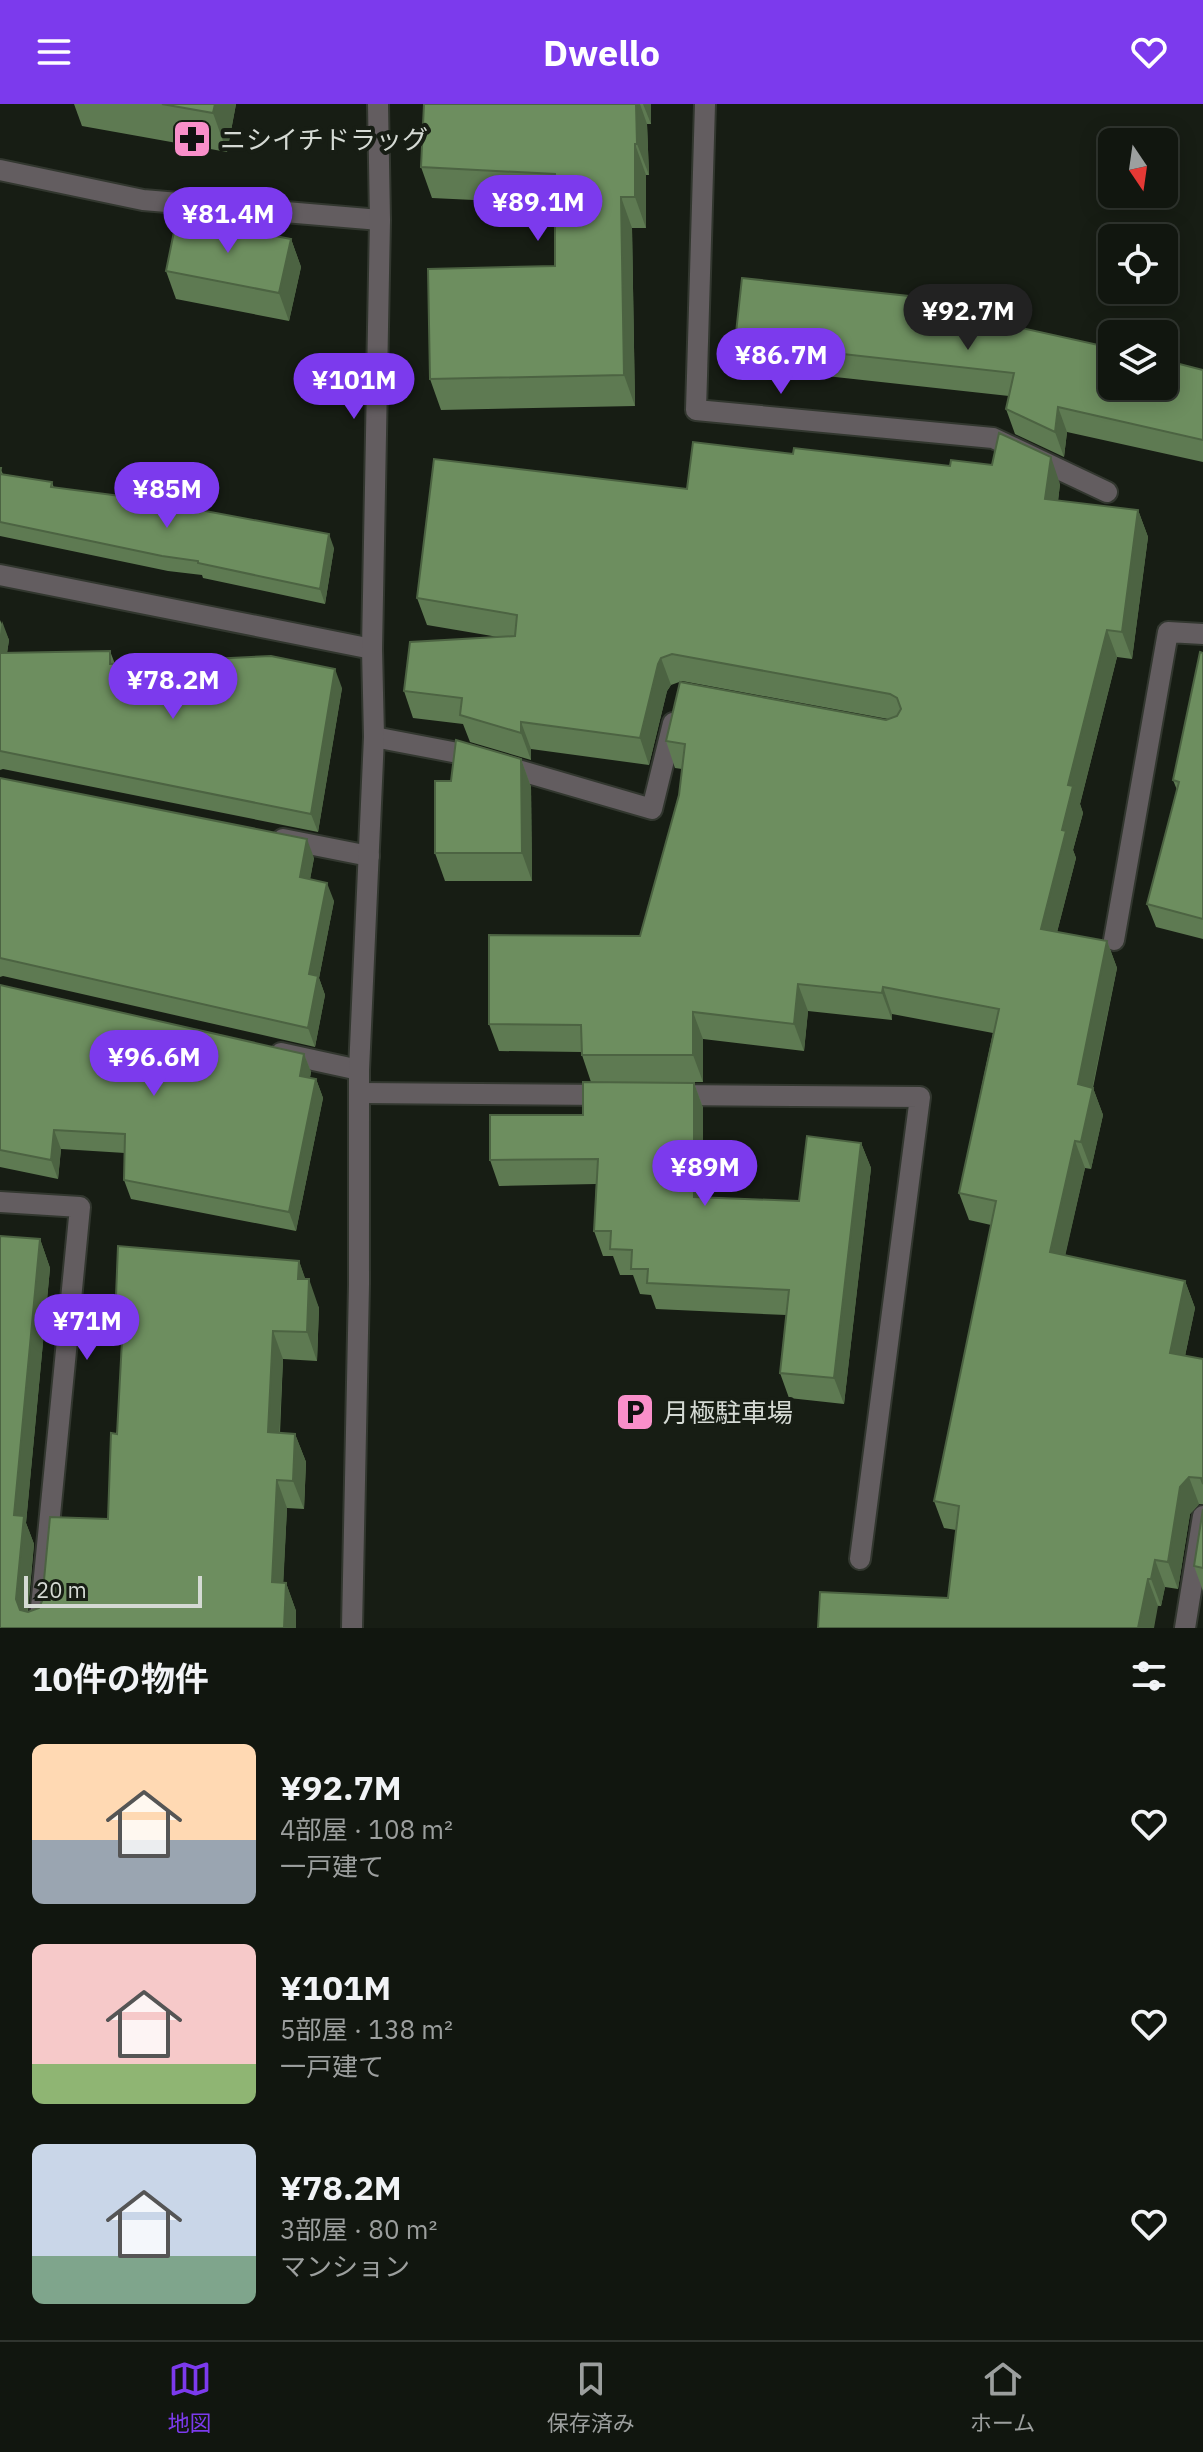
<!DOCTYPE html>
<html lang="ja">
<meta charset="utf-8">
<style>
:root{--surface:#11160f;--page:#1a1f18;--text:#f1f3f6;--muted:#9c9f9e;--line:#30352f;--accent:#7c3aed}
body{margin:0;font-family:"IBM Plex Sans","Noto Sans JP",sans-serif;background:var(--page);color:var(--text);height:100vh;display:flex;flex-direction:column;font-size:30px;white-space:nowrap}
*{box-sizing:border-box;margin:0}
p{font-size:26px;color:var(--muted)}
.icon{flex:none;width:44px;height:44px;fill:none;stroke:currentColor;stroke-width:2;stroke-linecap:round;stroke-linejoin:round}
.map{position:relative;height:1524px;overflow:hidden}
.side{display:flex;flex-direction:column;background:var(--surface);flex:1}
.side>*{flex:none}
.needle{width:52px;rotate:167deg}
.fabs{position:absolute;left:1098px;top:24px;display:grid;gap:16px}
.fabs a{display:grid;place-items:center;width:80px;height:80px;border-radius:12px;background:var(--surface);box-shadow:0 4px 20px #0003,0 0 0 2px var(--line);font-size:40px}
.scale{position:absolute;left:24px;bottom:20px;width:178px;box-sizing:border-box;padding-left:8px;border:4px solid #d5dad4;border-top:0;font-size:22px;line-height:28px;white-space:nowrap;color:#d5dad4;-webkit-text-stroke:6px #171d14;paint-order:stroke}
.price{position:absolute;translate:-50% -68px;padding:0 18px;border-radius:28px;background:var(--accent);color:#fff;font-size:26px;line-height:52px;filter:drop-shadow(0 2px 4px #0008)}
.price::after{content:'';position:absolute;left:50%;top:48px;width:24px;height:18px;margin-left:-12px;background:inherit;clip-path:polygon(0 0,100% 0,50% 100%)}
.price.selected{background:#222;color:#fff}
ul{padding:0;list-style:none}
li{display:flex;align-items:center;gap:24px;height:200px;padding:0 32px}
li span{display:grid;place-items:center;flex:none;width:224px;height:160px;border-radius:12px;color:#555}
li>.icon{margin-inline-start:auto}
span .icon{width:96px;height:96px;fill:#fffc;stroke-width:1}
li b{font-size:34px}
h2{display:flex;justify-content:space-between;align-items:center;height:96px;padding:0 32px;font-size:34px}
header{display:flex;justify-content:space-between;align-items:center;height:104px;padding:0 32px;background:var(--accent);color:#fff;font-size:36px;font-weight:700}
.dock{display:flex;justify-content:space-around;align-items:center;height:112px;border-top:2px solid var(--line);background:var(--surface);font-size:22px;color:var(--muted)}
.dock a{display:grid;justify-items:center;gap:4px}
.dock .selected{color:var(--accent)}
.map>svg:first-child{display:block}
</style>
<header><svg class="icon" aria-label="menu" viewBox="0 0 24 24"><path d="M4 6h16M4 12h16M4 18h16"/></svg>Dwello<svg class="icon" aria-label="heart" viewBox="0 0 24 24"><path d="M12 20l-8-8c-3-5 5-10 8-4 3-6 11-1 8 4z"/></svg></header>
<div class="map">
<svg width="1203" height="1524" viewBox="0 0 1203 1524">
<rect width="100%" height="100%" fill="#171d14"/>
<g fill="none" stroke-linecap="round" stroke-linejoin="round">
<defs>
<g id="minor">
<path d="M705,0L696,306L993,334L1107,388"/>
<path d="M0,66L143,96L380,116"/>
<path d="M0,471L372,545"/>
<path d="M374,633L463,650L652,705L673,619"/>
<path d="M283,735L369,752"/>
<path d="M1114,836L1168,528L1203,530"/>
<path d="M281,949L359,966"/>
<path d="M361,989L610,991"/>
<path d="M670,991L920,993L860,1455"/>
<path d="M0,1098L80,1103L39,1524"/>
<path d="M352,1524L359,1180V966L374,633L372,545L380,116L378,0"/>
<path d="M1185,1524L1203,1412"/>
</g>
</defs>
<use href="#minor" stroke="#32372f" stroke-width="24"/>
<use href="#minor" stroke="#635d60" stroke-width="20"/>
</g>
<g fill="#5e7a52">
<path d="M74,0H236L227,48L82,22Z"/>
<path d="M424,0H651V20H647L649,71H646V124H632L635,302L441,306L430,275L555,162V100L432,94L421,63Z"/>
<path d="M291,135L301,163L289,217L176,195L166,167Z"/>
<path d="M974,199L980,215L1203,266V358L1067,328L1064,353L1015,330L1006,305L1009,292L744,263L735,238Z"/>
<path d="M0,364L3,370L52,378L54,384L189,401L190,404L334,444L325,500L203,474L202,471L168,467L0,432Z"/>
<path d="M1060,380L1058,397L1138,406L1148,433L1132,555L1117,553L1080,700L1083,709L1073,746L1076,754L1057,828L1107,837L1117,864L1093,984L1103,1011L1091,1065L1085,1064L1065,1151L1185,1177L1195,1204L1185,1252L1203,1255V1400H1199L1190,1410L1178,1485L1165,1483L1161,1502L948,1494L956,1426L944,1424L934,1397L991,1121L969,1116L959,1089L993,929L892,910V916L808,907L804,947L703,935V978H591L581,948L499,947L489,920L640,832L679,691L682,665L675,664L666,637L888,615L682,577L671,581L667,587L649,661L531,645V656L470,638L463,620L413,614L404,587L498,533L427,521L417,494L687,385Z"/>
<path d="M0,516L9,536L7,549L110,547L115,560L342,584L318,728L3,665L0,666Z"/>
<path d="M1203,549V835L1156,823L1147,800L1177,686L1173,676Z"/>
<path d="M521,655L531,683L532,777H445L435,749L451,677Z"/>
<path d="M0,674L314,754L310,775L334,797L319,874L325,891L315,943L3,872L0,873Z"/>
<path d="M0,881L304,950L311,968L310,974L316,975L323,994L296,1127L131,1095L124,1076L125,1049L61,1045L58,1075L0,1063V1065Z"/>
<path d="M694,979L703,1004V1093L799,1097L861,1039L871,1064L844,1300L789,1294L780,1269L786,1211L656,1205L651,1191L640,1190L633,1171H620L613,1152H603L594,1127L596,1080L499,1082L490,1056L583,1011Z"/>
<path d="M40,1135L50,1164L26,1419L34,1440L28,1508L39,1504L108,1415L117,1330L122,1237L115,1217L299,1157L305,1175L319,1204L317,1257L283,1255L280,1329L295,1330L306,1358L304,1405L287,1404L283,1479H286L296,1507L0,1524Z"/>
<path d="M1203,1405V1487L1194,1462Z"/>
</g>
<g fill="#4c6342">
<path d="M215,0H236L227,48L213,9Z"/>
<path d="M636,0H640L647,20L649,71L637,40Z"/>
<path d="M643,0H651V20Z"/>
<path d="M635,40L646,71V124L635,93Z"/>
<path d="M621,93L632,124L635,302L624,271Z"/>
<path d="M291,135L301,163L289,217L279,189Z"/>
<path d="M974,199L983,224L972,213Z"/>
<path d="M1058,303L1067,328L1064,353L1055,328Z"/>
<path d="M1051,353L1060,380L1055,422L1045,395Z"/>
<path d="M1138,406L1148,433L1132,555L1122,528Z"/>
<path d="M329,430L334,444L325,500L320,485Z"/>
<path d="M2,517L9,536L4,568L0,558V531Z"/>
<path d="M1107,526L1117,553L1080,700L1083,709L1073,746L1076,754L1051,852L1041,825L1068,681Z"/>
<path d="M661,554L671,581L667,587L649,661L640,634L658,560Z"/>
<path d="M335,565L342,584L318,728L311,710Z"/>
<path d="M521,618L531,645V656L521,629Z"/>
<path d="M521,655L531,683L532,777L522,749Z"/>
<path d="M307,735L314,754L307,792L300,773Z"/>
<path d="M327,779L334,797L319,874L325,891L315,943L308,924L309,870Z"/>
<path d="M1107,837L1117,864L1088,1005L1093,984L1103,1011L1091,1065L1081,1038L1078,980Z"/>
<path d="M798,880L808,907L804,947L794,920Z"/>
<path d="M883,883L892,910V916L882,889Z"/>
<path d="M693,908L703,935V978L693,951Z"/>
<path d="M304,950L311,968L306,991L300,972Z"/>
<path d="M316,975L323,994L296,1127L289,1108Z"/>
<path d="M694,979L703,1004V1118L694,1093Z"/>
<path d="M54,1026L61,1045L58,1075L51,1056Z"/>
<path d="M1075,1037L1085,1064L1060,1175L1050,1148Z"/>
<path d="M861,1039L871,1064L844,1300L834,1274Z"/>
<path d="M40,1135L50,1164L26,1419L34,1440L26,1524L16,1495L14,1411Z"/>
<path d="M299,1157L309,1185V1175L319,1204L317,1257L307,1228L298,1175Z"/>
<path d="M1185,1177L1195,1204L1180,1276L1170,1249Z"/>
<path d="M273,1227L283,1255L278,1357L268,1328Z"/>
<path d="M295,1330L306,1358L304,1405L293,1377Z"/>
<path d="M1189,1373L1199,1400L1190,1410L1178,1485L1168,1458L1180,1383Z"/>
<path d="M277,1376L287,1404L282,1507L272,1478Z"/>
<path d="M1155,1456L1165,1483L1161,1502L1151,1475Z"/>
<path d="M1148,1475L1158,1502L1154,1524H1138Z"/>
<path d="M286,1479L296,1507V1524H284Z"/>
</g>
<g fill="#6d8e5f" stroke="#4c6342" stroke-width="2">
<path d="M162,0H215L213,9Z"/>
<path d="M424,0H636L637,40H635V93H621L624,271L430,275L428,165L555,162V70L421,63Z"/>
<path d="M177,113L291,135L279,189L166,167Z"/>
<path d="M742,174L974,199L972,213L1112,244V282H1164V256L1203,266V336L1058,303L1055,328L1006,305L1014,269L735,238Z"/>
<path d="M999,329L1051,353L1045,395L1138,406L1122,528L1107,526L1068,681L1073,682L1062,726L1066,727L1041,825L1107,837L1078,980L1093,984L1081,1038L1075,1037L1050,1148L1185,1177L1170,1249L1203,1255V1380L1201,1374L1189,1373L1180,1383L1168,1458L1155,1456L1151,1475H1148L1138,1524H818L820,1488L948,1494L959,1402L934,1397L996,1097L959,1089L999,905L883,883L882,889L798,880L794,920L693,908V951H582L581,921L489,920V831L640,832L679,691L685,640L666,637L680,578L886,616L897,612L901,605L897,594L890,590L672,550L661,554L658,560L640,634L521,618V629L460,611L462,594L404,587L410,538L515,532L517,511L417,494L434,355L687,385L693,338L793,350L794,344L950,362L951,356L992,361Z"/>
<path d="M0,364H1L0,370L52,378L51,383L189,401V404L329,430L320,485L198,459V457L162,452L0,418Z"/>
<path d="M110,547V560L271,552L335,565L311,710L0,647V549Z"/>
<path d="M1200,548L1203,549V815L1147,800L1179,678L1173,676Z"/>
<path d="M456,636L521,655L522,749H435V677H451Z"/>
<path d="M0,674L307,735L300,773L327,779L309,870L318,872L308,924L0,854Z"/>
<path d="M0,881L304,950L300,972L316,975L289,1108L124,1076L125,1030L54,1026L51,1056L0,1046Z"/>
<path d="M583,978L694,979V1093L799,1097L807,1032L861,1039L834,1274L780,1269L789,1186L647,1179L648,1165H631L632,1146L610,1145L611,1127H594L598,1055L490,1056V1011H583Z"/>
<path d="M0,1132L40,1135L14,1411L24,1412L16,1495L20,1506L28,1508L39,1504L42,1497L50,1413L108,1415L111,1329L117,1330L123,1218L115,1217L118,1142L299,1157L298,1175H309L307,1228L273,1227L268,1328L295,1330L293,1377L277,1376L272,1478L286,1479L284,1524H0Z"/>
<path d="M1203,1405V1464L1194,1462Z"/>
</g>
<defs>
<symbol id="pharmacy-square" viewBox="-11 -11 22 22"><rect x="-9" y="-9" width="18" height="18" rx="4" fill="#f98fca" stroke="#171d14"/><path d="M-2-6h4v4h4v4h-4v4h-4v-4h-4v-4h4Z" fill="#111"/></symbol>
<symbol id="parking-square" viewBox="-11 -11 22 22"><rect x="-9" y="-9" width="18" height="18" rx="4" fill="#f98fca" stroke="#171d14"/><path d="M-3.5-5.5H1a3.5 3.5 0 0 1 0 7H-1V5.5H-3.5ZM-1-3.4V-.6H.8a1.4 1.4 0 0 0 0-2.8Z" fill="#111"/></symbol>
</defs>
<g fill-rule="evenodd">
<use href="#pharmacy-square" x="170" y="13" width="44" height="44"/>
<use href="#parking-square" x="613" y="1286" width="44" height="44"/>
</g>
<g text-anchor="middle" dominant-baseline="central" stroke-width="8" stroke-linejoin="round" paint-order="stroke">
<g font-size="26" fill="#d5dad4" stroke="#171d14" text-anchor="start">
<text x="220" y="35">ニシイチドラッグ</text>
<text x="663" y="1308">月極駐車場</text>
</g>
</g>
</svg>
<div class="fabs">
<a><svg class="needle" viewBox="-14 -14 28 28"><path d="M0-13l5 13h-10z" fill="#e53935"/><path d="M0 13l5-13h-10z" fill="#9c9f9e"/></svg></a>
<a><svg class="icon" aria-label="locate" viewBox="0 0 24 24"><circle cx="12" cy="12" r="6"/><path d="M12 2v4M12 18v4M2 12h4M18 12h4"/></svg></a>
<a><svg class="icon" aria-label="layers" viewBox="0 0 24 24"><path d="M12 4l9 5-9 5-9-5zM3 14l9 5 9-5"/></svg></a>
</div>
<div class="scale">20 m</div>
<b class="price" style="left:538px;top:139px">¥89.1M</b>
<b class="price" style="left:228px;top:151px">¥81.4M</b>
<b class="price selected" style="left:968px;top:248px">¥92.7M</b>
<b class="price" style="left:781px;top:292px">¥86.7M</b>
<b class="price" style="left:354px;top:317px">¥101M</b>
<b class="price" style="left:167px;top:426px">¥85M</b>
<b class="price" style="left:173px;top:617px">¥78.2M</b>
<b class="price" style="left:154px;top:994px">¥96.6M</b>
<b class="price" style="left:705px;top:1104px">¥89M</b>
<b class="price" style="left:87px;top:1258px">¥71M</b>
</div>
<section class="side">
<h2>10件の物件<svg class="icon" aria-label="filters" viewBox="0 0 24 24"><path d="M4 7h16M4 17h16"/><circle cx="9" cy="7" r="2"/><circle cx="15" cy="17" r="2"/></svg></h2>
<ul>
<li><span style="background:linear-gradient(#ffd9b3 60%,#9aa5b1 0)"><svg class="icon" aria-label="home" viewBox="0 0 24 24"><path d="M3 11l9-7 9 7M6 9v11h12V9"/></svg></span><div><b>¥92.7M</b><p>4部屋 · 108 m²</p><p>一戸建て</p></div><svg class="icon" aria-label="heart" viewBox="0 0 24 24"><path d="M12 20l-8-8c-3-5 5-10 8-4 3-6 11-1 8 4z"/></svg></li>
<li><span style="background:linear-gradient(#f6c9c9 75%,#8fb573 0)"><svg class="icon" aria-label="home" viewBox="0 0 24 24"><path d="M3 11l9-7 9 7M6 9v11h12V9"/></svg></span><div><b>¥101M</b><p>5部屋 · 138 m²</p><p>一戸建て</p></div><svg class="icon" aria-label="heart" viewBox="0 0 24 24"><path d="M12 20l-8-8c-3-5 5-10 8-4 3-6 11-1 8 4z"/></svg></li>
<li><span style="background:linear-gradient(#c9d6e8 70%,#7fa58c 0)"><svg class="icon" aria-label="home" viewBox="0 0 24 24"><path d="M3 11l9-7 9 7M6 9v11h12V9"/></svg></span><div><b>¥78.2M</b><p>3部屋 · 80 m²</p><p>マンション</p></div><svg class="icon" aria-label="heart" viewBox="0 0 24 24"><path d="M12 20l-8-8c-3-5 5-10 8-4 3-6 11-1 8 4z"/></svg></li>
</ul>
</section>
<nav class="dock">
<a class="selected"><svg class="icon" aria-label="map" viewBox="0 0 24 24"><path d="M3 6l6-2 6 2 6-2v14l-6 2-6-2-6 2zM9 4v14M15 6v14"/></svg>地図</a>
<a><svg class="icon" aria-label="saved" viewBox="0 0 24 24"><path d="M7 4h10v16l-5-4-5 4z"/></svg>保存済み</a>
<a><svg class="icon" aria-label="home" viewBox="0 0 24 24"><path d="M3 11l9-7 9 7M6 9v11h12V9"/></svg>ホーム</a>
</nav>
